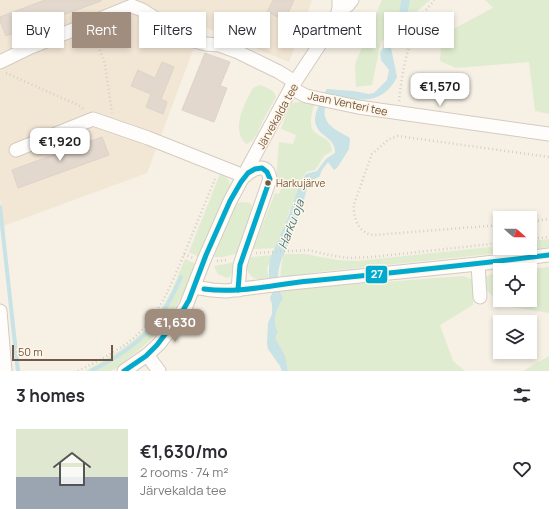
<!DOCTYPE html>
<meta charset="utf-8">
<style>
:root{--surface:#fff;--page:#f7f7f7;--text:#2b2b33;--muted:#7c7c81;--accent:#a08d7e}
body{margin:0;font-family:Manrope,sans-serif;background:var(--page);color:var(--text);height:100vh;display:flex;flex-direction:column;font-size:15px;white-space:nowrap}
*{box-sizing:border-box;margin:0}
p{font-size:13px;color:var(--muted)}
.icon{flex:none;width:22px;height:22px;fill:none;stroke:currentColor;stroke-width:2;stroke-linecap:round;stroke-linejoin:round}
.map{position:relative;height:371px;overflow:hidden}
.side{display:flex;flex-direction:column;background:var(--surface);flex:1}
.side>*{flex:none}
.top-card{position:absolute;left:12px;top:12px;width:525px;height:36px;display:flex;gap:8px}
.needle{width:26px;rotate:110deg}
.fabs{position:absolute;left:493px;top:211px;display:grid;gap:8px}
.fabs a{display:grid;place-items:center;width:44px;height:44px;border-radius:0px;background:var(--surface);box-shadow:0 2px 6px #0003;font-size:20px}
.scale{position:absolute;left:12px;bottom:10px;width:101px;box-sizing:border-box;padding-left:4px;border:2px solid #725847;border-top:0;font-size:11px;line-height:14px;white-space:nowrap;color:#725847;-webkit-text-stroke:3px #fff6e5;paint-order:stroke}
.price{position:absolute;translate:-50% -34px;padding:0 9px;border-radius:8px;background:#fff;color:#222;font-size:13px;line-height:26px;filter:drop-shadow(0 1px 2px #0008)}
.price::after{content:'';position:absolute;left:50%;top:24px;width:12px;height:9px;margin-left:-6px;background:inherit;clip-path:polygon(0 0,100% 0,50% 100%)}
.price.active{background:var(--accent);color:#fff}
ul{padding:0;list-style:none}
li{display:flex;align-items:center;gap:12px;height:100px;padding:0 16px}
li span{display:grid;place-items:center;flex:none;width:112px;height:80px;border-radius:0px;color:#555}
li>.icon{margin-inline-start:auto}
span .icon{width:48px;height:48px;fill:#fffc;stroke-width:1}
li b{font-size:17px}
h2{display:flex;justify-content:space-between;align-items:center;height:48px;padding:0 16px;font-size:17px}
.tag{padding:0 14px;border-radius:0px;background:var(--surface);box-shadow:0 2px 6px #0003;font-size:14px;line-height:36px}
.tag.active{background:var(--accent);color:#fff}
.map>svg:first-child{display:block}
</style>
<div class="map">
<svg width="549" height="371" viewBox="0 0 549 371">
<rect width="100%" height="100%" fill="#f6f0e5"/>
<path fill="#f2e6d5" d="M0,0H312L289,62L202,26L147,173L3,226L0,198Z"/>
<g fill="#e0ecd0">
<path d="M382,0H430L381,42L372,85L356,87L355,64Z"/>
<path d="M485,0H549V114L535,111L529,62L456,68L440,61L442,35L493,8Z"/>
<path d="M260,85C267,88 274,89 276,97L264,118L257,134L252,141L246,144C230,129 245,103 253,88Z"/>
<path d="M305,101L315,102C313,108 311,115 311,121C310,135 323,135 329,142C331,145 331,148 332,151L324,156L315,170L306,172L301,180L293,204L290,209L285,225L277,242L278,248L253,249L250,248L253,240L256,241L275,193L279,194L283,183L276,180L279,142L293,144L296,135L281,129L287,112L292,103Z"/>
<path d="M220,174C227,177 229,179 230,186L199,257L189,252Z"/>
<path d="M242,202L250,203L254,209L239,253L223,257H214L234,208L238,203Z"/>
<path d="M549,239V247L538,249L319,272L280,278L283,254H305L337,260L357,261L500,246V248H530V241Z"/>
<path d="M273,255L267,268L269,279C254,281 246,277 246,260L252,257Z"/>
<path d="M185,259L196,264C180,304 166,330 130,357C124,362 117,369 110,371C103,371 92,371 85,371C127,348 150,334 172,290C177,280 180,269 185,259Z"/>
<path d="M236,262L230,277L227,278L218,274L214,266Z"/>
<path d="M549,267V313L500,305L486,289V276L500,272V300H530V270H519Z"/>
<path d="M463,276L474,280L473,305L440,325L453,361L465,371H288L287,366L275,338L278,332C271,320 277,309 283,298L279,290Z"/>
<path d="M549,356V371H523Z"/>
</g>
<path fill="#c8e2e5" d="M401,0H410L406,21L398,32L395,43L391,48L397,77C382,106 359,101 331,95C324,103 321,118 331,126C336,131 344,134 350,138L349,149L337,168L334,170L328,162L322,170L319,177C305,182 306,196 302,208C298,216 295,223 292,231C293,239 289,243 286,249C278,265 274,281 283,298C277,309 271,320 278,332L275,338L285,356L288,371H282L280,366L268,349L267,344L268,323L272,314V304L270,298L273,291L269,279V268L270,259L288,217L301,181L306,174L317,171L326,159L335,153C336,136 316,137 315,120C315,110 323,99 326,90L327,89L353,91L369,94L374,93L387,80L389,70L381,60L380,52L386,44L398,23Z"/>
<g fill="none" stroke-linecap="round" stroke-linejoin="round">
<g stroke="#c8e2e5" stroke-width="4">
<path d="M0,207L18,371"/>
<path d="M91,371C119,357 148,338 164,310C171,300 176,288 181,277"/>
</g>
</g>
<g fill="#e2d8cd" stroke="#ded3c8">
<path d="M45,0H101V1L63,15L64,17L52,21L51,20L29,28L30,30L18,35L17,32L6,36L0,21V17Z"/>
<path d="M273,0H294L285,20L267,12Z"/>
<path d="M205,53L230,62L220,86L227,88L214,122L182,110Z"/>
<path d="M162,62L174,67L161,99L167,102L163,114L146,107L151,94L131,86L138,70L155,78Z"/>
<path d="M102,137L109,155L18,188L12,170Z"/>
</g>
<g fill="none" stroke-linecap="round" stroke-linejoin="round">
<defs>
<g id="minor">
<path d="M339,9L348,5L352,0"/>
<path d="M0,62L31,47L132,6L142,10L190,40L206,44L219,45L238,52L279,72L295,82"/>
<path d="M291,88L306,96L358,107L549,134"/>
<path d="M16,150L93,119L148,138L244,176"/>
<path d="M478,264L480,297"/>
<path d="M194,287L212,290L226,291L281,284L478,264L549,255"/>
<path d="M238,290L240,265L243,256L270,179C268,162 253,168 245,176"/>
<path d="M0,311L5,371"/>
<path d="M147,355L159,371"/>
<path d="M124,371L147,355L159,344L175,323L186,306L204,260L230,201L291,88L335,21L339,9V0"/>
</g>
</defs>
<use href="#minor" stroke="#d4cbc1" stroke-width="15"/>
<g stroke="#d6cec8" stroke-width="2.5" stroke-dasharray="1 3" stroke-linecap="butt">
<path d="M94,35L105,64L112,113"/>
<path d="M6,73L80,106L83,109"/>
<path d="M399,101C402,71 408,41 423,14C426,9 431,5 434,0"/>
<path d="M530,222L549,219"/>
<path d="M500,225L374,235C371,235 367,234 365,232C356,227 353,213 354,204L372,154L389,139L398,136L549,157"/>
<path d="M530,239L549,237"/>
<path d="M256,253L308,250L334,256L349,258L372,257L500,243"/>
<path d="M184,254L193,258"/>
<path d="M217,261L228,260"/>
<path d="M78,371C100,360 125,348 142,330C163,307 173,280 185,252C195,228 205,203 215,179"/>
</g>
<use href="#minor" stroke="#fefdfb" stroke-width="13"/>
<defs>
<g id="bus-1">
<path d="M204,289C240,294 275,284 310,281C390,273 469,265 549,255"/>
<path d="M124,371L146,356L157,345L182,312L189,300L206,255L230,201L241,182L248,173L255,169L262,168L267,172L270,179L240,265L238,290"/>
</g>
</defs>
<use href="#bus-1" stroke="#fff6e5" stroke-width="8"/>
<use href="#bus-1" stroke="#00a9ce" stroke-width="5"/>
</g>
<circle fill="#725847" stroke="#fff6e5" stroke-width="1.5" cx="268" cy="183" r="3.5"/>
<g text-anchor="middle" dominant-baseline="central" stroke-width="3" stroke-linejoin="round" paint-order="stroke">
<g font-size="10" fill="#725847" stroke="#fff6e5" text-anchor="start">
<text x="276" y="183">Harkujärve</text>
</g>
<g font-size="11" fill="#725847" stroke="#fff6e5">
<text transform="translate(348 103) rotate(12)">Jaan Venteri tee</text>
<text transform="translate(277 116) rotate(-61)">Järvekalda tee</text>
</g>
<g font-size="12" font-style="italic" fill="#417986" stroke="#fff6e5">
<text transform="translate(291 224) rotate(-69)">Harku oja</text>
</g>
</g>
<rect stroke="#fff6e5" stroke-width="1.5" x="365" y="265" width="23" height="19" rx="4" fill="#00a9ce"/>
<g font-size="11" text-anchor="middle" font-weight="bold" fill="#fff">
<text x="377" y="278">27</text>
</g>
</svg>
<div class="fabs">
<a><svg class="needle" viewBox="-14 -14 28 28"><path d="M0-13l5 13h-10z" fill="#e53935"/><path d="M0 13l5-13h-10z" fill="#7c7c81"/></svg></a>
<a><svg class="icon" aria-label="locate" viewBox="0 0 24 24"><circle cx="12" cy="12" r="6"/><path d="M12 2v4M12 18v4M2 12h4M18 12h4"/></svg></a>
<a><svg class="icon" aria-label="layers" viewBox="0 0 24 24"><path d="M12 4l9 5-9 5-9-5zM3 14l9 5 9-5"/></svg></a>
</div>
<div class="scale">50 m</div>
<b class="price" style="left:440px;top:107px">€1,570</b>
<b class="price" style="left:60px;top:162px">€1,920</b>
<b class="price active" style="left:175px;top:343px">€1,630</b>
<div class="top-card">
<a class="tag">Buy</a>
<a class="tag active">Rent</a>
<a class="tag">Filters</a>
<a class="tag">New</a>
<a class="tag">Apartment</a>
<a class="tag">House</a>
</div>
</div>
<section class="side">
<h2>3 homes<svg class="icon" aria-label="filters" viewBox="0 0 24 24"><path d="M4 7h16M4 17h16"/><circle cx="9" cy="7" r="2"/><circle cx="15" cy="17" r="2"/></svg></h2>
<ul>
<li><span style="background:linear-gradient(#dfe7d0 60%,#9aa5b1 0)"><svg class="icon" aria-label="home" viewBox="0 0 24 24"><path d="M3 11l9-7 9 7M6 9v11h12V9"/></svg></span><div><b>€1,630/mo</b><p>2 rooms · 74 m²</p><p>Järvekalda tee</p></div><svg class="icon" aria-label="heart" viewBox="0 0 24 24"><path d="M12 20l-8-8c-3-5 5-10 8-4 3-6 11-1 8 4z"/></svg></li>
</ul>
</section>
